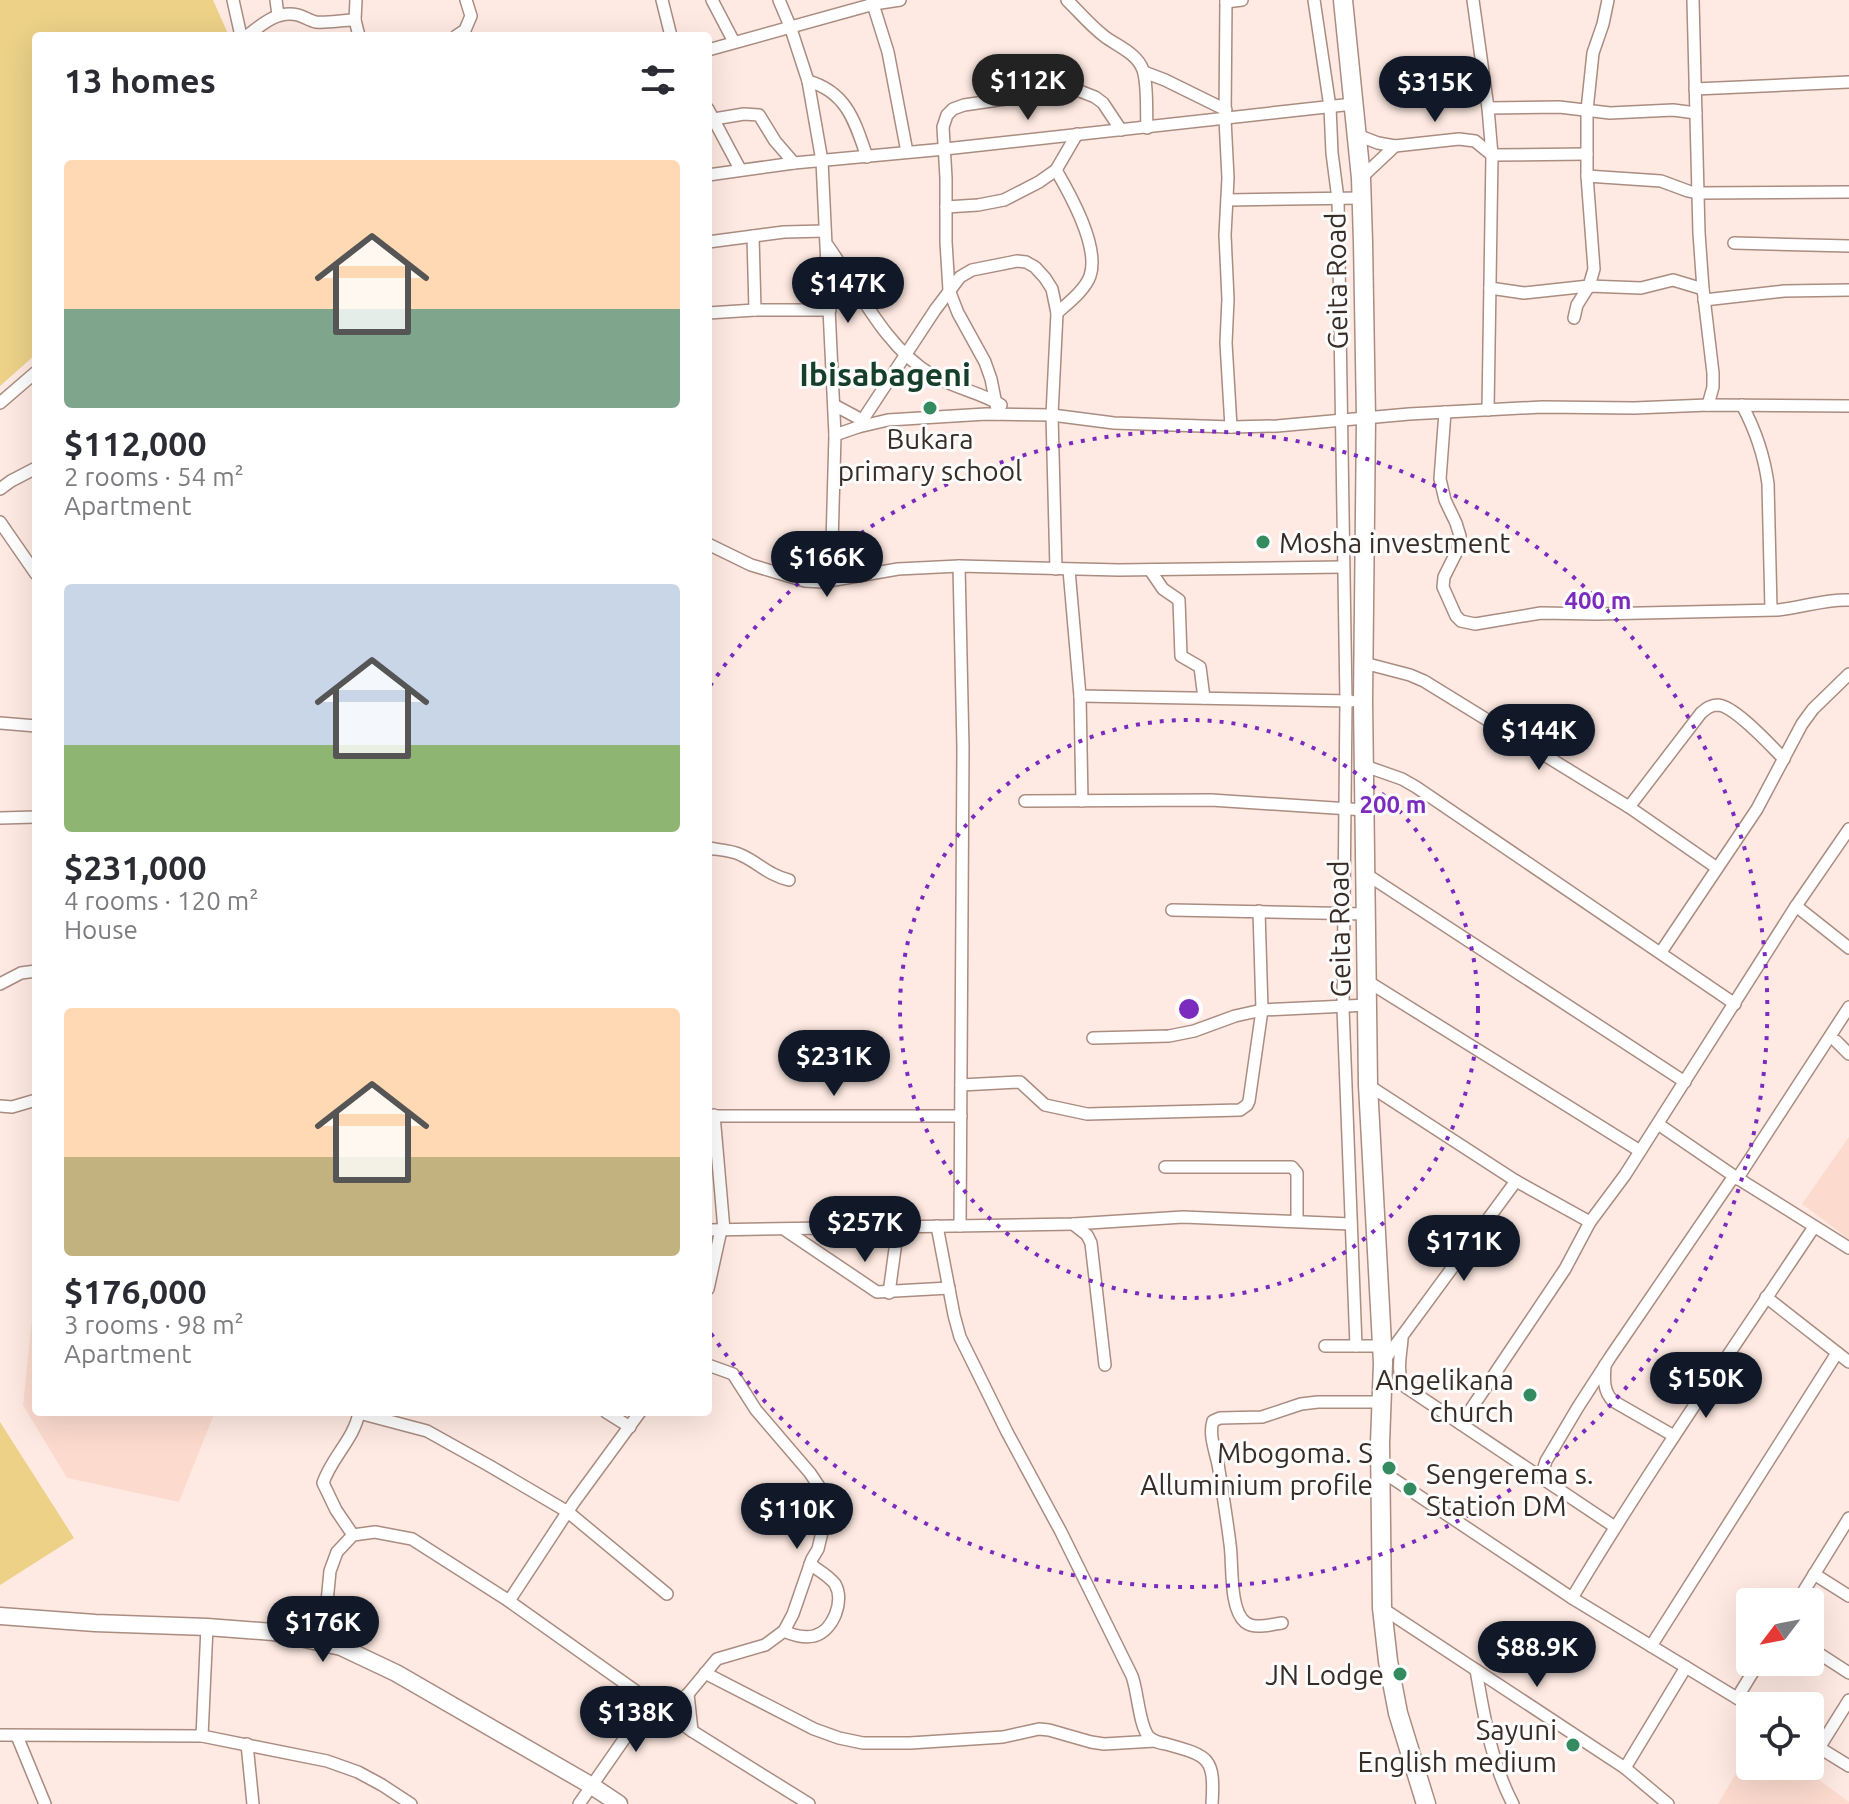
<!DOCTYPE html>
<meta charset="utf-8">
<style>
:root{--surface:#fff;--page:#f2f2f3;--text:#2b2b33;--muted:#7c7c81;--accent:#111827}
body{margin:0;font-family:Ubuntu,sans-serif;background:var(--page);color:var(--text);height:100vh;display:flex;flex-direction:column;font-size:30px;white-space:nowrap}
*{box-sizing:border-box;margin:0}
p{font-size:26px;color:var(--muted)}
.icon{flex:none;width:44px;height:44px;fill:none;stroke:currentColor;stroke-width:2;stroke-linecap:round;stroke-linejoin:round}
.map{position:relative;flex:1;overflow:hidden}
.drawer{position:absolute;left:32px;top:32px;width:680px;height:1384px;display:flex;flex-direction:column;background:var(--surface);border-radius:8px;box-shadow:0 8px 32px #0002}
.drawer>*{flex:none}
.needle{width:52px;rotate:238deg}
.fabs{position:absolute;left:1736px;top:1588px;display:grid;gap:16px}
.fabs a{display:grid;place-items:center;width:88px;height:88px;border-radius:8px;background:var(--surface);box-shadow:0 8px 32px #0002;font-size:40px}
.price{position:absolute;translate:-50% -68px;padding:0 18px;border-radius:28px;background:var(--accent);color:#fff;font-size:26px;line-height:52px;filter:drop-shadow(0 2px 4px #0008)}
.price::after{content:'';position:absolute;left:50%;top:48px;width:24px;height:18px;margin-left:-12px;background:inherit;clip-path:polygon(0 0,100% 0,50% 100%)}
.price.current{background:#222;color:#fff}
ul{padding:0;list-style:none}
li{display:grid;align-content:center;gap:16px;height:424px;padding:0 32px}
li span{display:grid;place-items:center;height:248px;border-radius:8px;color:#555}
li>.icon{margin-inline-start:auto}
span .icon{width:144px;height:144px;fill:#fffc;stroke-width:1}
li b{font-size:34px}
h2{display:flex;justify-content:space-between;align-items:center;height:96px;padding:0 32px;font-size:34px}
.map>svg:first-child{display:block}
</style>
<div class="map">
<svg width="1849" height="1804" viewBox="0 0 1849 1804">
<rect width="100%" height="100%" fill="#feeae2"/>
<g fill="#fcdbce">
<path d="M1849,1137V1239L1802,1204Z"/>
<path d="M34,1301H36V1412H215L179,1502L67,1478L23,1405Z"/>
<path d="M1750,1750V1766H1800L1849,1802V1804H1718Z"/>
</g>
<g fill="#ecd187">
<path d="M0,0H213L229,36H36V354L0,386Z"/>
<path d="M0,1422L74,1538L0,1585Z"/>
</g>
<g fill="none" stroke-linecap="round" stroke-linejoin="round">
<defs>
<g id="minor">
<path d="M233,0L241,36"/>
<path d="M276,0L278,15"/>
<path d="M356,0L355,20L359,36"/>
<path d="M662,0L671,36"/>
<path d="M712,0L734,42"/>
<path d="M779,0L790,26L808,81L822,161L835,435L831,580"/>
<path d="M1067,0C1079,12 1091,26 1104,36C1117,46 1137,53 1143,70C1148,85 1146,111 1147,128"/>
<path d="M1226,0L1225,119L1228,178L1225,235L1228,299L1226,343L1231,427"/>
<path d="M1314,0L1330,107L1332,153L1338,199L1346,701L1343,1008L1356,1346"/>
<path d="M1473,0L1488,108L1492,155L1488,410"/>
<path d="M1693,0L1699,233L1703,289L1713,373V387L1708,405"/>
<path d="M872,1L888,52L907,152"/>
<path d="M1226,2L1242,0"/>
<path d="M247,36C262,24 278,10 298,15C305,17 310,21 316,22C329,23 342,20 355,20"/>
<path d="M456,36L465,30L471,16L466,0"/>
<path d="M708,50L874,4L900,0"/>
<path d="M1144,72L1165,80L1226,110"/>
<path d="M808,81C847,92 855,122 867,157"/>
<path d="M1695,89L1849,82"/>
<path d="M1488,108L1559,107L1610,113L1673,110L1696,113"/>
<path d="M708,109L740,169"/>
<path d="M708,120L744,114L759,115L775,141L794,163"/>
<path d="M1357,135L1378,143L1395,146L1459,139L1475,141L1492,155L1587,154"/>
<path d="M1056,170C1070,194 1100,247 1090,276C1085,290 1068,303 1057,313"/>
<path d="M708,175L794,163L945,149L1353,104"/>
<path d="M1587,176L1661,181L1688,191L1697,193L1849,192"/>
<path d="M1361,178L1395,146"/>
<path d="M1227,200L1362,198"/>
<path d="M946,207L978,205L1004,200L1039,182L1056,170L1077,134"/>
<path d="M753,236L755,310"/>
<path d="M708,242L784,232L825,231"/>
<path d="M1734,243L1849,246"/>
<path d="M828,246C859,290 885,347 932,375C954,388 980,392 1001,405"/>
<path d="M1490,288L1524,293L1589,286L1641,288L1673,280L1703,289"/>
<path d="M1704,300L1784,291L1849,290"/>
<path d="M708,313L755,310H830"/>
<path d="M1574,318L1577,305L1589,286L1594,269L1587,176V110L1593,53L1603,24L1608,0"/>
<path d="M0,403L36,372"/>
<path d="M834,405L862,420"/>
<path d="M1742,405C1756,431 1764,454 1768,484L1771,609"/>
<path d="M1445,412L1440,479L1445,500L1456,523L1460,536L1458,549L1444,577L1443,587L1456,616L1461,621L1475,624L1541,613L1597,614L1777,610C1801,608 1824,599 1849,600"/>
<path d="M998,414L991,379L985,362L958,313L949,290L946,242V178L943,127L947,115L953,109L964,105L1019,97L1047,87L1059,86L1072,88L1095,97L1103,103L1121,130"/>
<path d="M858,427L935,310L960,277L972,270L1017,261L1026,262L1035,267L1045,278L1052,289L1057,313L1052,415L1056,569"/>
<path d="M835,435L858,427L888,420L986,414L1052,415L1114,423L1231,427L1277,426L1409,414L1542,407L1634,408L1708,405L1849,406"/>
<path d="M0,489L11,481L36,468"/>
<path d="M0,522L36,574"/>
<path d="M708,544L751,565L805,581L823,582L898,569L959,566L1119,570L1343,567"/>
<path d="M959,566L963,748L960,1226"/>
<path d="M1069,570L1080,696L1082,801"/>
<path d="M1150,570L1163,589L1179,600L1181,656L1200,667L1204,698"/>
<path d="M1364,663L1410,675L1424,681L1629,807L1717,868"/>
<path d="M1080,696L1351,701"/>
<path d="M0,723L36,726"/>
<path d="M1365,766L1402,779L1416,787L1735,1004"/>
<path d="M1025,801L1211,800L1365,810"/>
<path d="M1629,807L1701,713C1707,708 1711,705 1718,705C1735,706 1771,746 1784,759"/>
<path d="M0,818L36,817"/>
<path d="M708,848C719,850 731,850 741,855C759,863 768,875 789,880"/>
<path d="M1366,874L1685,1082"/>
<path d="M1796,906L1849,948"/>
<path d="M1172,910L1366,914"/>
<path d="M1661,952L1757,809L1802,724L1813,709L1849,674"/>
<path d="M1367,981L1640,1151"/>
<path d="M0,984L21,973L36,971"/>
<path d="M1093,1038L1169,1036L1194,1031L1235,1016L1262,1010L1368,1005"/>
<path d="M1836,1041L1849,1054"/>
<path d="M961,1085L1020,1082L1045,1105L1087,1114L1240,1110L1247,1105L1249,1101L1262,1010L1259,911"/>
<path d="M1368,1085L1516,1181L1590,1222"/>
<path d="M0,1106L12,1107L36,1100"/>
<path d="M714,1115L724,1230"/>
<path d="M708,1116H961"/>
<path d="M1658,1124L1734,1176L1849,1248"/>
<path d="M1165,1167H1292L1297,1173V1221"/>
<path d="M1737,1179L1849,1007"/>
<path d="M1073,1224L1087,1235L1091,1243L1105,1365"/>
<path d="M937,1226L954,1315L960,1337L1007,1432L1061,1532L1132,1676C1138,1692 1139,1726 1149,1737C1154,1742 1160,1743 1166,1744C1209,1756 1215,1757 1212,1804"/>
<path d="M708,1230L1073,1224L1183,1217L1351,1224"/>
<path d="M785,1230L877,1292L949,1288"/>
<path d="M708,1289L721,1230"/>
<path d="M889,1293L898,1227"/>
<path d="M1766,1297L1849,1362"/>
<path d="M1402,1339C1401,1354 1396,1372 1404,1386L1615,1527"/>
<path d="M1325,1346H1382"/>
<path d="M1383,1362L1516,1181"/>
<path d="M1605,1365C1604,1379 1603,1391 1613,1401L1674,1436"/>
<path d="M606,1412L630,1427"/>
<path d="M359,1413L427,1431L488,1465L568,1512L667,1594"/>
<path d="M1461,1424L1565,1269L1590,1222L1625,1175L1796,906L1849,829"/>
<path d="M1380,1470L1572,1598L1750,1706"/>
<path d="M1541,1477L1546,1461L1578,1407L1611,1356L1734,1176"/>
<path d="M353,1535L336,1510L323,1483C331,1458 355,1438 359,1412"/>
<path d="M1814,1574L1849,1596"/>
<path d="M1572,1598C1648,1471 1732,1350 1814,1227"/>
<path d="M509,1601L574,1502L640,1412"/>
<path d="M1797,1602L1849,1518"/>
<path d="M1382,1608L1625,1768L1668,1804"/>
<path d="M1282,1623C1271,1624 1255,1630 1245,1622C1229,1609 1233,1564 1230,1544C1227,1520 1223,1495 1219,1470C1217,1455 1208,1436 1213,1421L1220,1418L1262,1417L1301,1404L1318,1402H1381"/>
<path d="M784,1631C792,1635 804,1638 814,1636C833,1631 845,1601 835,1584C829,1576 818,1570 810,1564"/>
<path d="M323,1643L330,1571L337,1552L353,1535L375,1532L412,1539L506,1599L692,1731L809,1804"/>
<path d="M1651,1646L1837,1353"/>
<path d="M1812,1649L1849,1673"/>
<path d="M1476,1670C1484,1715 1491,1763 1513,1804"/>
<path d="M705,1673L814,1729L839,1738L863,1743H910L1003,1737L1039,1729L1049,1730L1091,1742L1104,1744L1155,1741"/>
<path d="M688,1694L692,1731"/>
<path d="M1737,1698L1759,1662"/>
<path d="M665,1713L688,1694L717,1659L765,1645L784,1631L793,1614L812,1559L818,1549L823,1528L825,1506L824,1500L820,1488L810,1473L756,1410L733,1374L708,1365"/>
<path d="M0,1735L202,1736L327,1761L358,1772L382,1785L411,1804"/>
<path d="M17,1736L45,1804"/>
<path d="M202,1736L207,1627"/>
<path d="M1810,1742L1849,1766"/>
<path d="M247,1744L253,1804"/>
<path d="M1819,1748L1849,1700"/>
<path d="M1625,1768L1686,1667"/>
<path d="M579,1804L650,1702"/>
</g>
<path id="secondary" d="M0,1616L95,1623L207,1627L273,1632L341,1647L396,1673L592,1786L619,1804"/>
<path id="trunk" d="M1343,0L1361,178L1363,242L1366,418L1363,701L1368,1085L1383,1363L1380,1443L1382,1608L1388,1661L1398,1713L1426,1804"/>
</defs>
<use href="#minor" stroke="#aa8c80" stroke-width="14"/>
<use href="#secondary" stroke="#aa8c80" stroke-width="19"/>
<use href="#trunk" stroke="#aa8c80" stroke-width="21"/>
<use href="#minor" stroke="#fff" stroke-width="11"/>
<use href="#secondary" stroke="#fff" stroke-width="16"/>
<use href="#trunk" stroke="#fff" stroke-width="18"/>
</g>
<g fill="none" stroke="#7b2cbf" stroke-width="4" stroke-dasharray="4 8">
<circle cx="1189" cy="1009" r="289"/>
<path d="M710 686A578 578 0 1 1 710 1332"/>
</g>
<g fill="#348b60" stroke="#fcfcfc" stroke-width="3">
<circle cx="930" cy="408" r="8"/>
<circle cx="1263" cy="542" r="8"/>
<circle cx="1530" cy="1395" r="8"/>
<circle cx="1389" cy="1468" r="8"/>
<circle cx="1410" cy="1489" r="8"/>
<circle cx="1400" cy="1674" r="8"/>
<circle cx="1573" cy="1745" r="8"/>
</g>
<g text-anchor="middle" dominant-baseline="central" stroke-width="6" stroke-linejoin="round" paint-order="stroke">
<g font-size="28" fill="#382c27" stroke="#fcfcfc">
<text transform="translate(1336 281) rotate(-91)">Geita Road</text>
<text transform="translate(1339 929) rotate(-91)">Geita Road</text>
</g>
<g font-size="28" fill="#382c27" stroke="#fcfcfc" text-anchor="end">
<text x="930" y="438" text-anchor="middle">Bukara<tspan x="930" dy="32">primary school</tspan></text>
<text x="1279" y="542" text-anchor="start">Mosha investment</text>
<text x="1514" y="1379">Angelikana<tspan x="1514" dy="32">church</tspan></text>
<text x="1373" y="1452">Mbogoma. S<tspan x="1373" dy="32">Alluminium profile</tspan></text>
<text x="1426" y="1473" text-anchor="start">Sengerema s.<tspan x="1426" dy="32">Station DM</tspan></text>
<text x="1384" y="1674">JN Lodge</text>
<text x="1557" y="1729">Sayuni<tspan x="1557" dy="32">English medium</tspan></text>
</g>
<g font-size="32" font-weight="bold" fill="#153f2a" stroke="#fcfcfc">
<text x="885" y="374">Ibisabageni</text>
</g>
</g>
<circle cx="1189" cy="1009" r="12" fill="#7b2cbf" stroke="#fcfcfc" stroke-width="4"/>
<g font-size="24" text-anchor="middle" font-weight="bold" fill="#7b2cbf" stroke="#fcfcfc" stroke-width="6" stroke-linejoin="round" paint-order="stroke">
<text x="1598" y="609">400 m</text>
<text x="1393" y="813">200 m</text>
</g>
</svg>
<div class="fabs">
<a><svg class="needle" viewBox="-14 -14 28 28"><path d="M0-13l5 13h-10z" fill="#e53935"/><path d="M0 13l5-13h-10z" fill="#7c7c81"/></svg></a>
<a><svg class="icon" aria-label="locate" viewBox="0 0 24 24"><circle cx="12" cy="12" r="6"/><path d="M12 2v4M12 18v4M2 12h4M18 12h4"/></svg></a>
</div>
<b class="price current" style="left:1028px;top:122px">$112K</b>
<b class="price" style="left:1435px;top:124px">$315K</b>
<b class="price" style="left:848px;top:325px">$147K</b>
<b class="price" style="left:827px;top:599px">$166K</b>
<b class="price" style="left:1539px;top:772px">$144K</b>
<b class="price" style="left:834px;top:1098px">$231K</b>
<b class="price" style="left:865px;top:1264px">$257K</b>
<b class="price" style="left:1464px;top:1283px">$171K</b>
<b class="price" style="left:1706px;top:1420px">$150K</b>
<b class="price" style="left:797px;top:1551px">$110K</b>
<b class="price" style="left:323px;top:1664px">$176K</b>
<b class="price" style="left:1537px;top:1689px">$88.9K</b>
<b class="price" style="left:636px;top:1754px">$138K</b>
<section class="drawer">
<h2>13 homes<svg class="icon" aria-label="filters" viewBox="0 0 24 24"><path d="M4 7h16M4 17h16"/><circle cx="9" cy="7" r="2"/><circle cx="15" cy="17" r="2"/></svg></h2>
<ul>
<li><span style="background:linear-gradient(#ffd9b3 60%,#7fa58c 0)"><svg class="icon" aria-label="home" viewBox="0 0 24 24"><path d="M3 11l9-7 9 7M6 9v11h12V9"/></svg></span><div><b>$112,000</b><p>2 rooms · 54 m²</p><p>Apartment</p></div></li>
<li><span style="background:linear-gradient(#c9d6e8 65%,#8fb573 0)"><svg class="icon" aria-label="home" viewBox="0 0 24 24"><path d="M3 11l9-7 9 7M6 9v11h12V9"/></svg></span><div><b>$231,000</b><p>4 rooms · 120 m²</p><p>House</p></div></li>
<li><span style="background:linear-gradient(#ffd9b3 60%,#c2b280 0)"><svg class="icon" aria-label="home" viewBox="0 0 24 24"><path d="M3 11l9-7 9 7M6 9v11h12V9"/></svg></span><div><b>$176,000</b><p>3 rooms · 98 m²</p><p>Apartment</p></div></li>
</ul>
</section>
</div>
